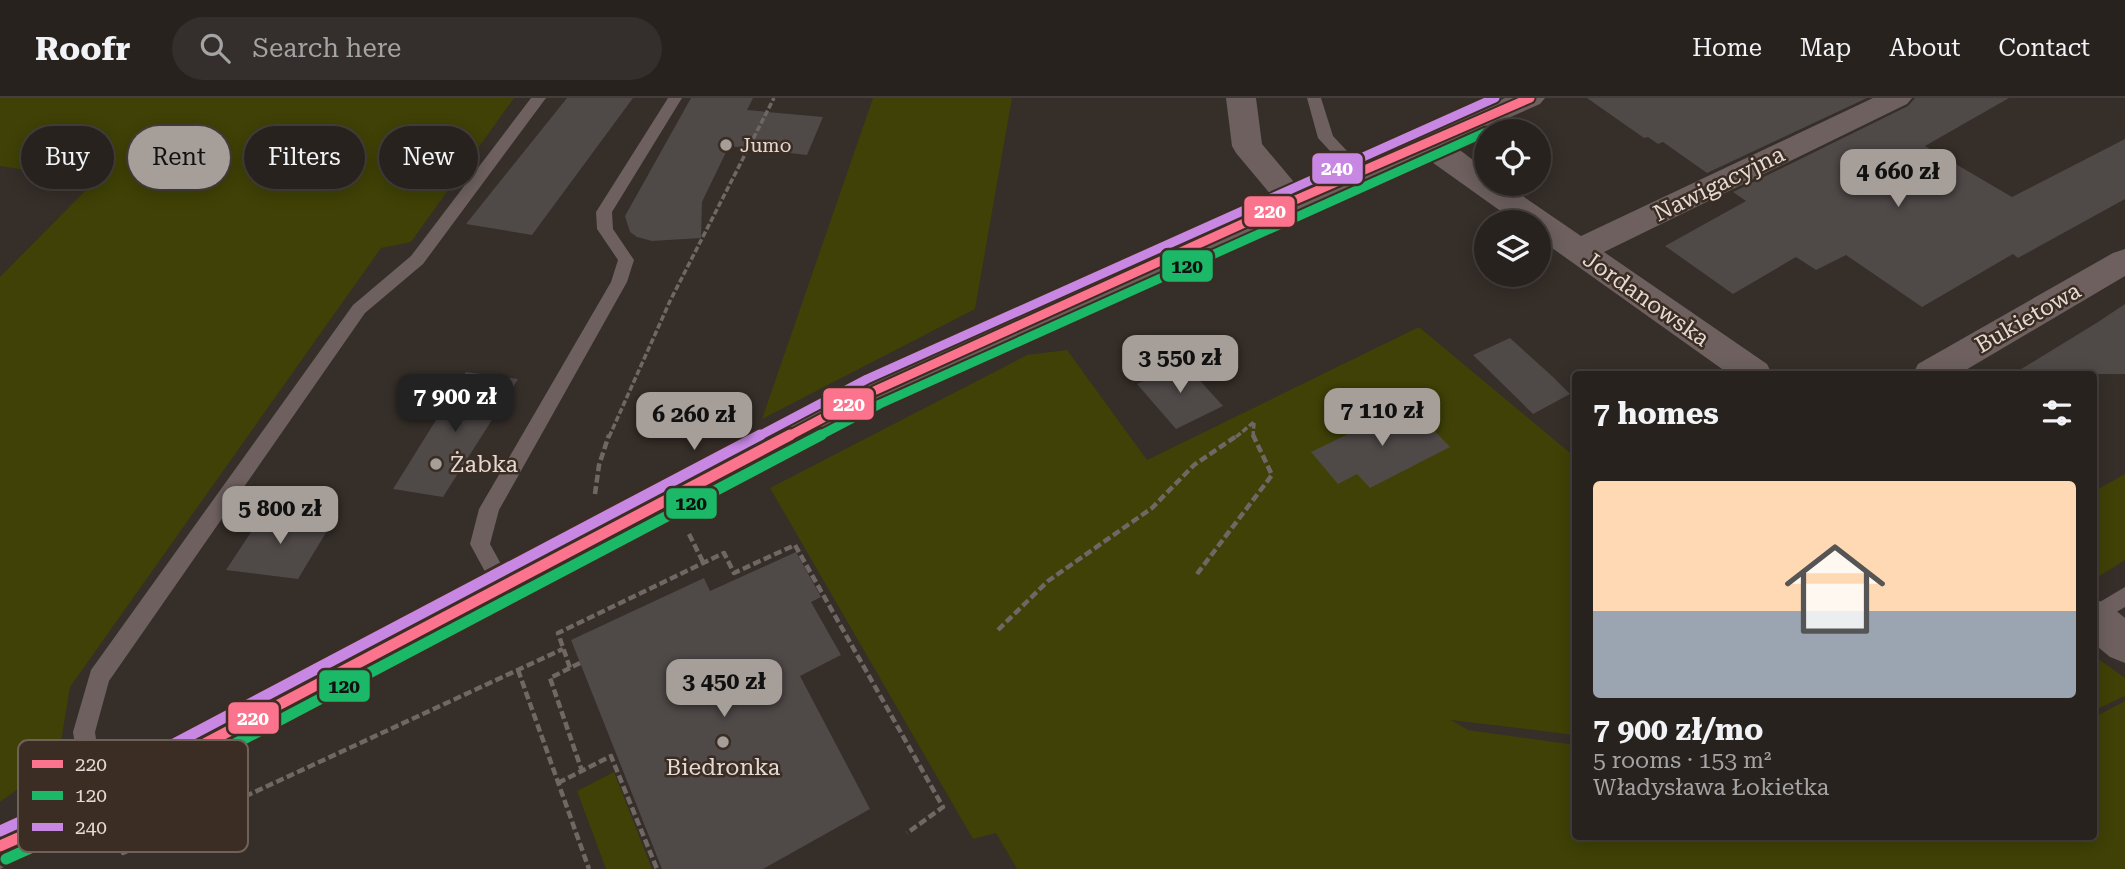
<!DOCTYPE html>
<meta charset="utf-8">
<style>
:root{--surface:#28221f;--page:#342f2c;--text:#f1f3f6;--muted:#a5a4a4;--line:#443f3d;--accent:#a69e98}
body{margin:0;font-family:"Roboto Serif",serif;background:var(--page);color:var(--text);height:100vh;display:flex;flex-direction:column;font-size:26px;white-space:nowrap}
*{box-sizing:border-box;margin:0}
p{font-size:23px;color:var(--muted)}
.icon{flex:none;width:38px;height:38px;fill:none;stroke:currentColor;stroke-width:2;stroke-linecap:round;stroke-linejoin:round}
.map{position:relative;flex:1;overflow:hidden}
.sheet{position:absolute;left:1572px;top:273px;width:525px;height:469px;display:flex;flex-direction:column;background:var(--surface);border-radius:7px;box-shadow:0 4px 18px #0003,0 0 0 2px var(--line)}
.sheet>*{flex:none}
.top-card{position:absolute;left:21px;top:28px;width:665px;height:63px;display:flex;gap:14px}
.buttons{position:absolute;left:1474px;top:21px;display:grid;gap:14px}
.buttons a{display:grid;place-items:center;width:77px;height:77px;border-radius:50%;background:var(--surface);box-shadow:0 4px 18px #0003,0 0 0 2px var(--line);font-size:35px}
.price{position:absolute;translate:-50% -60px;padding:0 16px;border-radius:14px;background:var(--accent);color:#111;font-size:23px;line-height:46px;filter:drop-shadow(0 2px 4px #0008)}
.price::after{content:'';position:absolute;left:50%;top:42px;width:21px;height:16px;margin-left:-10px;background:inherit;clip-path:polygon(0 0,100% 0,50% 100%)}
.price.active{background:#222;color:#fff}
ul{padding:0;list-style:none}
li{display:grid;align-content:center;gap:14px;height:371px;padding:0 21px}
li span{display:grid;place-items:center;height:217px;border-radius:7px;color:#555}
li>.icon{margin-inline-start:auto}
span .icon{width:126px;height:126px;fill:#fffc;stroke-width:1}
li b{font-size:30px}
h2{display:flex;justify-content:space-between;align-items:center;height:84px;padding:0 21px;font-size:30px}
.chip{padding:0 24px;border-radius:32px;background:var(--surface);box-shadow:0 4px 18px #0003,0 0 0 2px var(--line);font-size:24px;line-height:63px}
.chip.active{background:var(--accent);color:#111}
header{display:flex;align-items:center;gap:42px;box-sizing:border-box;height:98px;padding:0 35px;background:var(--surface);border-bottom:2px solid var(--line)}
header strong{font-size:33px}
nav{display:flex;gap:38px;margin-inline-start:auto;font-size:24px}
.search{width:490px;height:63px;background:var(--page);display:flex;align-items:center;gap:18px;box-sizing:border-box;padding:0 24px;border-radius:38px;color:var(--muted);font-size:26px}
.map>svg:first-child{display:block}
</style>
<header>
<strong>Roofr</strong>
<div class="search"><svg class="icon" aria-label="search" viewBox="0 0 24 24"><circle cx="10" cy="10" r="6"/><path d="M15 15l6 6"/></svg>Search here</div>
<nav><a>Home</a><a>Map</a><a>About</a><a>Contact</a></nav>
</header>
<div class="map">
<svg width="2125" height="771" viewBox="0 0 2125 771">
<rect width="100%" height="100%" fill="#352e29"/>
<g fill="#3f4106">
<path d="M0,0H514L411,144L381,150L70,589L58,662L0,704V179L95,83L0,68Z"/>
<path d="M873,0H1012L975,211L762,321Z"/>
<path d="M1419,229L1575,359V637L1451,622L1468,632L1575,647V738H2093V620L2125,603V771H1017L996,735L973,741L770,390L1027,257L1067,252L1147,362Z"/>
<path d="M2125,376V462L2093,482V394Z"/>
<path d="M2093,557L2125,580V598L2093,613Z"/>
<path d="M614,674L652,771H606L577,693Z"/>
</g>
<g fill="#4f4948">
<path d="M567,0H633L532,137L466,126Z"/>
<path d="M691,0H753L747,12L823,19L807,57L729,48L702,104L701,140L652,143L637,139L630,134L625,118Z"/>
<path d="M1587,0H1867L1707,75L1663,44L1658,46L1648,39L1644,40Z"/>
<path d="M1915,0H2009L1925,48L2012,99L2125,41V101L2018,160L2013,156L1922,209L1846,157L1816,172L1796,159L1733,196L1665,148L1746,103L1733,94L1908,8Z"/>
<path d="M2125,206V276H2013L2098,224Z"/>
<path d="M1510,240L1553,279L1570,296L1533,316L1473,257Z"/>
<path d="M1183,264L1223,308L1176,331L1137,286Z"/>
<path d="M466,274L518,281L443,399L393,391Z"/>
<path d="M1409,306L1450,349L1370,390L1357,376L1338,386L1311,354Z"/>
<path d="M263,416L333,423L298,481L226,472Z"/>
<path d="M796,454L821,499L811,504L841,557L800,578L870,711L763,771H662L571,542L704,480L710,493Z"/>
</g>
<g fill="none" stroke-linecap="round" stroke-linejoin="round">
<g stroke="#706765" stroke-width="3.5" stroke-dasharray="6 2.5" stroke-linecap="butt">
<path d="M609,339L670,203L774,0"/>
<path d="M1236,339L1254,324"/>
<path d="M1253,339L1254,325"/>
</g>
<g stroke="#706765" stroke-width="4.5" stroke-dasharray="8 3.5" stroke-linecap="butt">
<path d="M595,396L599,367L609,337"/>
<path d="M689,436L703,464"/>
<path d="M1197,476L1272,377L1253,337"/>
<path d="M998,532L1048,483L1152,410L1194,367L1238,337"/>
<path d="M580,565L570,570L558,535L724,455L734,475L795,447L943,709L907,735"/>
<path d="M570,570L550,580L582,673"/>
<path d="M518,572L589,771"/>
<path d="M558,685L611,658L657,771"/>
<path d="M122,740L123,755L563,551"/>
</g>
<g fill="#6d605f" fill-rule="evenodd">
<path d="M531,0H546L423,166L365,215L109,583L95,634L105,705L101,713L93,716L85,713L73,634L91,572L353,207L411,158Z"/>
<path d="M668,0H682L612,114L613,131L634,162L627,184L499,412L490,446L513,488L510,494L503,497L496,494L470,446L479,411L611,184L618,162L597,131L596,114Z"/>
<path d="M1307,0H1321L1333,38L1363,70V78H1353L1318,40Z"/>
<path d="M2125,489V509L2093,528V508Z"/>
</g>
<g fill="#6d605f" fill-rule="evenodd">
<path d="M1226,0H1256L1262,46L1304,96L1309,103L1304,110L1293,114L1282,110L1236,55L1232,48Z"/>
<path d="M1873,0H1912L1907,6L1604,154L1767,266L1772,276H1729L1538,140V124H1516L1415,52L1411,45L1415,38C1441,32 1466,58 1486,72V86H1505L1581,138Z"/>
<path d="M2125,151V178L1959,276H1913L1918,266L2113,155Z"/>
<path d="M2093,501L2108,506L2125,520V565L2110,559L2093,545Z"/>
</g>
<path fill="#6d605f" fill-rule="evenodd" d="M1505,0H1545L1540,6L1304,110L887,303L84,734L0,771V724L52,702L861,283Z"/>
<defs>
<path id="bus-1-far1" d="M787,339L874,293L1293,103L1530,0"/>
<path id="bus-1" d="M0,748L68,718L790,337"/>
<path id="bus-2-far1" d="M817,339L880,306L1486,34"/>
<path id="bus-2" d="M6,761L75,730L821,337"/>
<path id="bus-3-far1" d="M757,339L867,281L1495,0"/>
<path id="bus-3" d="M0,733L62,705L760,337"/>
</defs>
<use href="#bus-1-far1" stroke="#3b2d23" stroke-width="13"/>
<use href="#bus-1" stroke="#3b2d23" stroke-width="17"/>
<use href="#bus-2-far1" stroke="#3b2d23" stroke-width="13"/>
<use href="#bus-2" stroke="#3b2d23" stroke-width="17"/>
<use href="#bus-3-far1" stroke="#3b2d23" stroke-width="13"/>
<use href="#bus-3" stroke="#3b2d23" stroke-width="17"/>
<use href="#bus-1-far1" stroke="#fc738d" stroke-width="9"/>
<use href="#bus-1" stroke="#fc738d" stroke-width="11"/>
<use href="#bus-2-far1" stroke="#1ab867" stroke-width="9"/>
<use href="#bus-2" stroke="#1ab867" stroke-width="11"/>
<use href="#bus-3-far1" stroke="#c787e3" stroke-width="9"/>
<use href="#bus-3" stroke="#c787e3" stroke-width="11"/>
</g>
<g fill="#a69e98" stroke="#3b2d23" stroke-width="2.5">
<circle cx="726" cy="47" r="7"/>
<circle cx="436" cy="366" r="7"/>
<circle cx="723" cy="644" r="7"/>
</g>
<g text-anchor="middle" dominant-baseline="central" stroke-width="5" stroke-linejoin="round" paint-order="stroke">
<g font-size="19" fill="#e3dad3" stroke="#3b2d23" text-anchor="start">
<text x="740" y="47">Jumo</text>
</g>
<g font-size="23" fill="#e3dad3" stroke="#3b2d23">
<text transform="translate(1719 86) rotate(-26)">Nawigacyjna</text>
<text transform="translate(1646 201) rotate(35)">Jordanowska</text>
<text transform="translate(2028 220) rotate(-30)">Bukietowa</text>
</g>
<g font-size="23" fill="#e3dad3" stroke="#3b2d23" text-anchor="start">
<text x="450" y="366">Żabka</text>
<text x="723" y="669" text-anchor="middle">Biedronka</text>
</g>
</g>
<rect x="18" y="642" width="230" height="112" rx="10" fill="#3b2d23" stroke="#6d6158" stroke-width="2"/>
<rect x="32" y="662" width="31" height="8" fill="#fc738d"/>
<rect x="32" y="693" width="31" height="9" fill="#1ab867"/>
<rect x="32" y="725" width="31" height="8" fill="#c787e3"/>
<g font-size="19" fill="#e3dad3">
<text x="75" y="673">220</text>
<text x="75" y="704">120</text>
<text x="75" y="736">240</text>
</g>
<g stroke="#3b2d23" stroke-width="2.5">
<rect x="1311" y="54" width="53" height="33" rx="7" fill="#c787e3"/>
<rect x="1243" y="97" width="53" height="33" rx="7" fill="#fc738d"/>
<rect x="1161" y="151" width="53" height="34" rx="7" fill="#1ab867"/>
<rect x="822" y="289" width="53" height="34" rx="7" fill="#fc738d"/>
<rect x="665" y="389" width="53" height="33" rx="7" fill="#1ab867"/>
<rect x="318" y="571" width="53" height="34" rx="7" fill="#1ab867"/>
<rect x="227" y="603" width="53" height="34" rx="7" fill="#fc738d"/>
</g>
<g font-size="19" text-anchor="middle" font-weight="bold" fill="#fff">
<text x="1337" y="77">240</text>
<text x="1270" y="120">220</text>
<text x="849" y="313">220</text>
<text x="253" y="627">220</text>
</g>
<g font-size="19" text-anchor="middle" font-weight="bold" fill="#111">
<text x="1187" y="175">120</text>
<text x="691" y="412">120</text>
<text x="344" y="595">120</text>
</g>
</svg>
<div class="buttons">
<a><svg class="icon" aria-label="locate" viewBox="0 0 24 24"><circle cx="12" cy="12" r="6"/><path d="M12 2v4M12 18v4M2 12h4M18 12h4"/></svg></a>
<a><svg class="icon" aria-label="layers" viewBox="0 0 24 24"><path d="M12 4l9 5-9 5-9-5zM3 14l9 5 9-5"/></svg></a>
</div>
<b class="price" style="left:1898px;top:111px">4 660 zł</b>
<b class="price" style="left:1180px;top:297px">3 550 zł</b>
<b class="price active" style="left:455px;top:336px">7 900 zł</b>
<b class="price" style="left:1382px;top:350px">7 110 zł</b>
<b class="price" style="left:694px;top:354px">6 260 zł</b>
<b class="price" style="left:280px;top:448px">5 800 zł</b>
<b class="price" style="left:724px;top:621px">3 450 zł</b>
<div class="top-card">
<a class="chip">Buy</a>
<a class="chip active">Rent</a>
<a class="chip">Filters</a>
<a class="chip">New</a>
</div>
<section class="sheet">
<h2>7 homes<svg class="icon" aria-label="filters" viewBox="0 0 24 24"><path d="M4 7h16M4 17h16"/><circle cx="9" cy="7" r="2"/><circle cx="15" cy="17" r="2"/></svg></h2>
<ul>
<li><span style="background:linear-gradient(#ffd9b3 60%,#9aa5b1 0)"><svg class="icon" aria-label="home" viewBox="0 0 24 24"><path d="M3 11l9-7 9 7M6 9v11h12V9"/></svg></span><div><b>7 900 zł/mo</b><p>5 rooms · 153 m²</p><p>Władysława Łokietka</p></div></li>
</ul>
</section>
</div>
